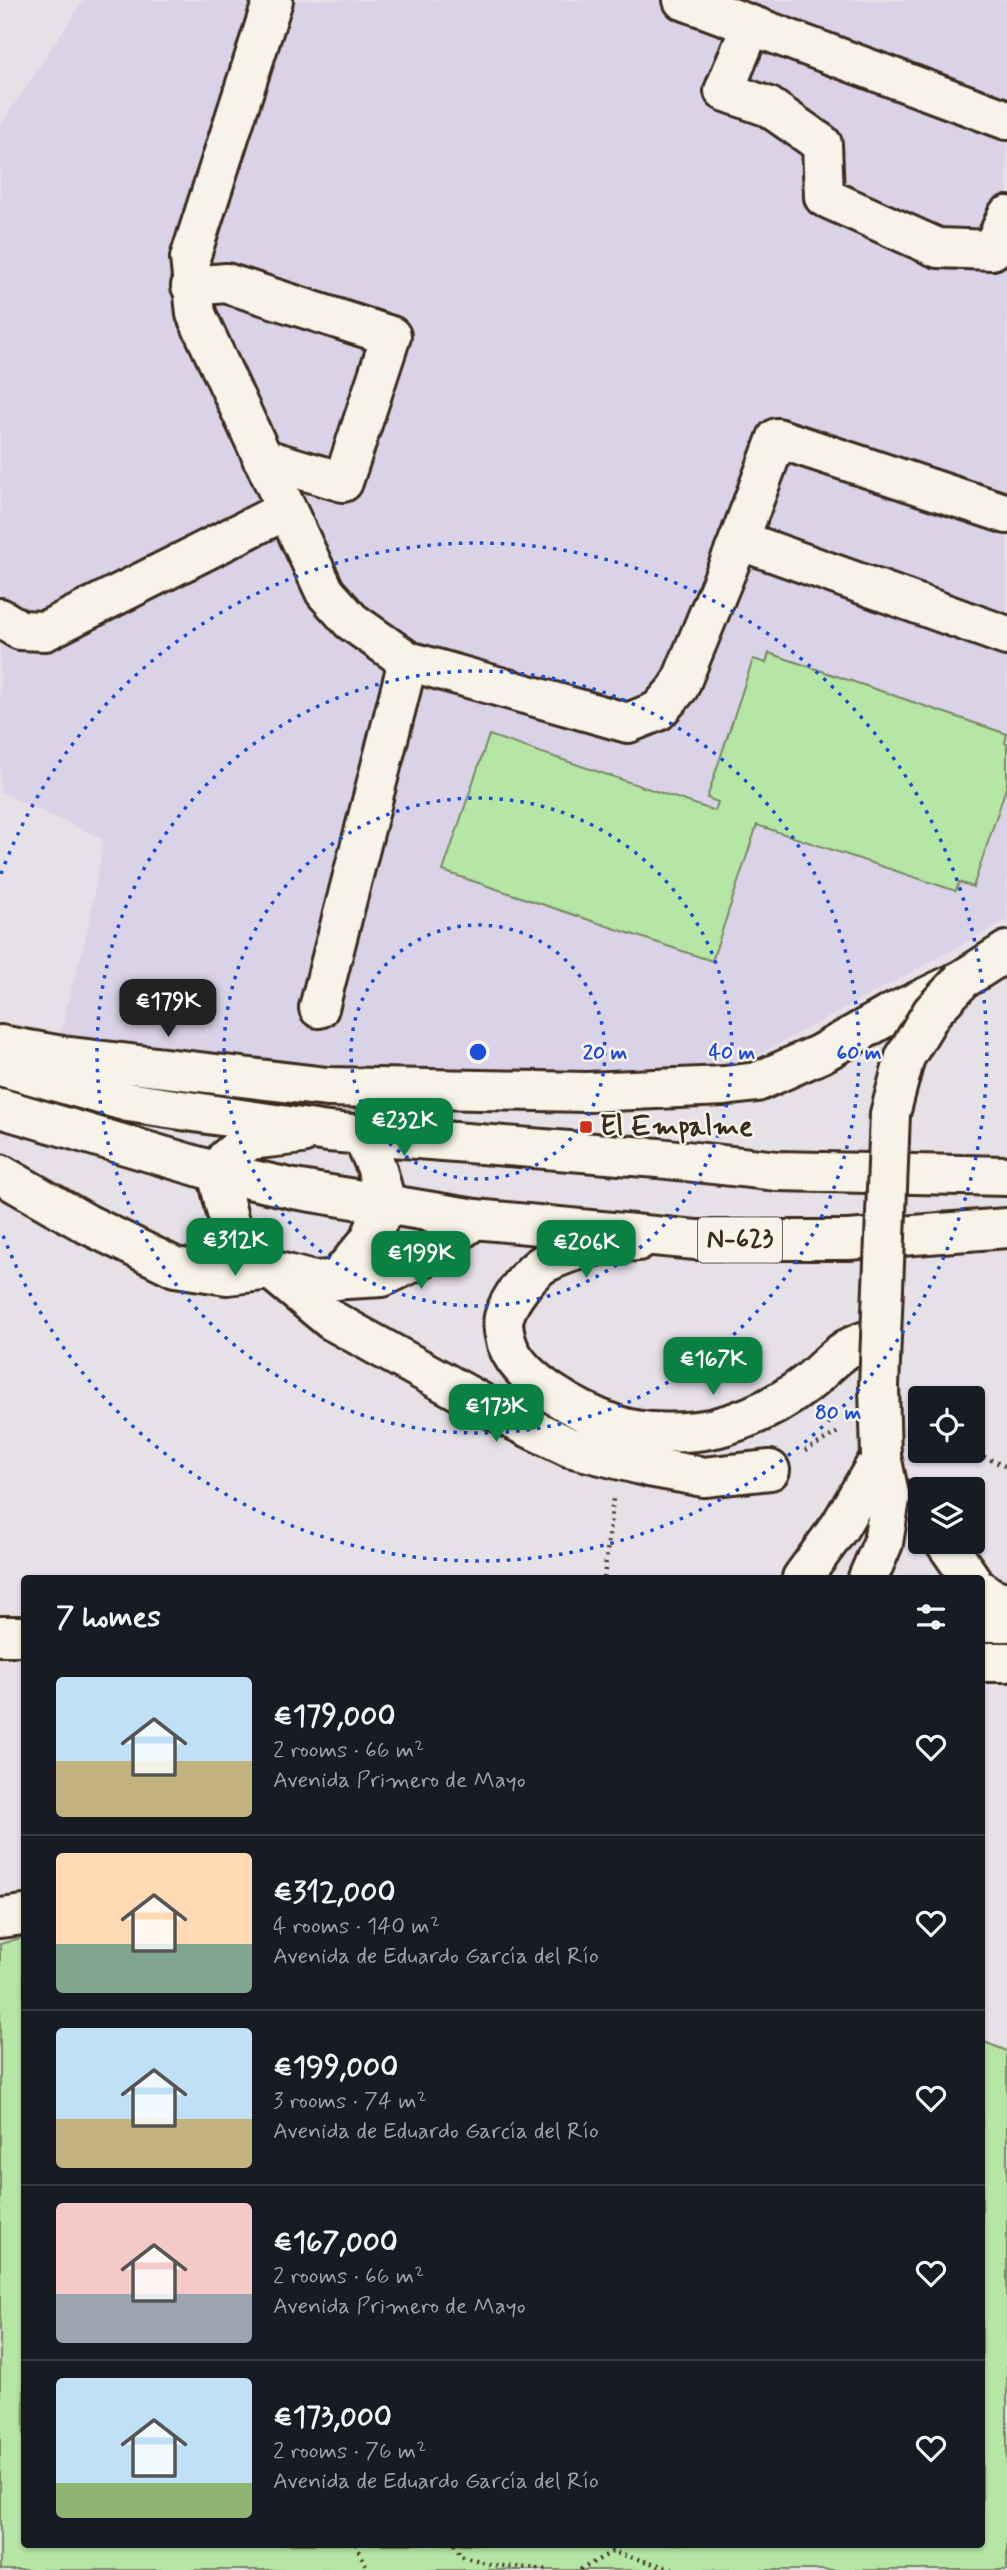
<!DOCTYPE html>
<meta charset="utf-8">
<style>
:root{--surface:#171b24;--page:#242831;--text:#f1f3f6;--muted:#9ea1a6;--line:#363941;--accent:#0b8043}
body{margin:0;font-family:Mynerve,sans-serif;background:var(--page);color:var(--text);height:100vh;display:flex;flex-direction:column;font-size:26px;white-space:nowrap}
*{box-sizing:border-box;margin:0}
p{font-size:23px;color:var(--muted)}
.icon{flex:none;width:38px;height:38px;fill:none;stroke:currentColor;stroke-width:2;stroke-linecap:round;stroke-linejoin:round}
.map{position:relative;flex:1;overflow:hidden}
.drawer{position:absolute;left:21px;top:1575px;width:964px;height:973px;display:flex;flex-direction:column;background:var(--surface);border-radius:7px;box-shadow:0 2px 5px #0004}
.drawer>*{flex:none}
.tools{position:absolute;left:908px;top:1386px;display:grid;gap:14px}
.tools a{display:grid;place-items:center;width:77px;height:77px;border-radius:7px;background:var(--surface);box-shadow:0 2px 5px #0004;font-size:35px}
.price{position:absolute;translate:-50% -60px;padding:0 16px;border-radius:14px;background:var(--accent);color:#fff;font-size:23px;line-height:46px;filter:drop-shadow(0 2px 4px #0008)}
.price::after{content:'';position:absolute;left:50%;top:42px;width:21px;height:16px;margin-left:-10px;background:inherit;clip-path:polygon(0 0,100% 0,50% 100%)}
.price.selected{background:#222;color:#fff}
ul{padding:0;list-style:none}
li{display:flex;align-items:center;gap:21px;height:175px;padding:0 35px}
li+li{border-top:2px solid var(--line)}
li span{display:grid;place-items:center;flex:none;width:196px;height:140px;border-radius:7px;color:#555}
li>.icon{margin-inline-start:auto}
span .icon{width:84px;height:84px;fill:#fffc;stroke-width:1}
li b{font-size:30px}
h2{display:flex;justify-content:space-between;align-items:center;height:84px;padding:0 35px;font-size:30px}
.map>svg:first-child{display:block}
</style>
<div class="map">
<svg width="1007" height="2570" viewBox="0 0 1007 2570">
<rect width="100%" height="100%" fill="#e6e0e7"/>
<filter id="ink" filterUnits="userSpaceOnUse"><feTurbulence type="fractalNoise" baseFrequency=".0143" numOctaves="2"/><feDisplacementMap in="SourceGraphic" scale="14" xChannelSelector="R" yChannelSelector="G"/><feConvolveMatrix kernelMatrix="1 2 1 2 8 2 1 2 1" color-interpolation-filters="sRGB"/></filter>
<g filter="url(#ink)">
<path fill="#dad3e7" d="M84,0H1007V920L749,1060L650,1070L518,1075L311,1069L59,1037L89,923L103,839L0,792V126Z"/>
<g fill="#b5e6a6" stroke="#788862" stroke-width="2">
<path d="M769,653L1007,734L1005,743L1007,744V785L973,887L959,882L956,891L757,825L712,961L443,871L489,735L715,811L718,802L707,798L753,659L766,663Z"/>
<path d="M24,1937V2544H982V2041L1007,2051V2570H0V1944Z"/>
</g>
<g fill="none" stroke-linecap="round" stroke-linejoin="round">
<defs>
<g id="minor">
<path d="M273,0L190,258L196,314L325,592L351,621L408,661L628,723L658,711L679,687L739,540L777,438L1007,514"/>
<path d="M683,0L1007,120"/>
<path d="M751,26L724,91L769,107L822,144L824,197L938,248L992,250L1007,216"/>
<path d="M191,286L226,283L391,336L343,482L262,458"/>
<path d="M739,540L1007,636"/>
<path d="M0,618L20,630L45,631L286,510"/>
<path d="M319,1008L408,661"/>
<path d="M0,1045L62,1056L327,1087L587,1092L724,1086L757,1082L820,1054L889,1015L962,980L1007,951"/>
<path d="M302,1134L249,1140L226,1159L217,1172L230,1226L257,1257L271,1270L313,1281L382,1277L422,1258L475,1219"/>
<path d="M0,1174L87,1224L175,1267L227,1275L271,1270L331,1320L505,1416L569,1447L649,1467L704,1477L770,1470"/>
<path d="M638,1241C608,1242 572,1249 545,1263C530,1271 508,1301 504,1317C502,1324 505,1337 507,1344C520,1381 579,1412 615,1425C643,1435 687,1434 715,1428C748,1420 780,1404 806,1384C820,1374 831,1359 847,1349C857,1343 870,1340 881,1335"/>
<path d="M336,1280L369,1241L386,1203L376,1166L362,1135"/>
<path d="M945,1542L970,1578"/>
<path d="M802,1578L840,1526L881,1456"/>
<path d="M868,1578L883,1543L890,1499L881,1456"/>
<path d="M982,1591L990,1597L1007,1603"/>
<path d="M0,1918L24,1915"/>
</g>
<g id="major">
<path d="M982,1622H1007"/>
<path d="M0,1636H24"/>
<path d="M982,1662H1007"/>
</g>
<g id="highway">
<path d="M0,1066L128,1102L328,1132L658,1158L777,1171L1007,1176"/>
<path d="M0,1108L217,1172L294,1189L475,1219L696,1240H848L1007,1228"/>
</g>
</defs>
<use href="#minor" stroke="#3b2a1e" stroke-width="44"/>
<use href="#major" stroke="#3b2a1e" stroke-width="44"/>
<use href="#highway" stroke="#3b2a1e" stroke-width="44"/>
<g stroke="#3b2a1e" stroke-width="4.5" stroke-dasharray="2 5" stroke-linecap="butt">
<path d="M805,1451L840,1431"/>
<path d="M971,1451L1007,1467"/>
<path d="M604,1578L613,1499"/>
<path d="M356,2544L368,2570"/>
<path d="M455,2544L460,2555L492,2565L549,2570"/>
<path d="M580,2570L612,2552L677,2570"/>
</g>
<use href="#minor" stroke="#f7f3e8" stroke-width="38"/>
<use href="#major" stroke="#f7f3e8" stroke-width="38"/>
<use href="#highway" stroke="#f7f3e8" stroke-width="38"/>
<defs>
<path id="minor-bridge" d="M881,1456L879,1387L890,1114L905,1057L932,1012L962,980"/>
</defs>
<use href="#minor-bridge" stroke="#3b2a1e" stroke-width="44" stroke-linecap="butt"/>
<use href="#minor-bridge" stroke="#f7f3e8" stroke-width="38"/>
</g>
</g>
<g fill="none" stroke="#1d4ed8" stroke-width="3.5" stroke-dasharray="3.5 7">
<circle cx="478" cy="1052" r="127"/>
<circle cx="478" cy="1052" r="254"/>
<circle cx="478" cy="1052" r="381"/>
<path d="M1 874A509 509 0 1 1 1 1230"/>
</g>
<rect fill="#c8321e" stroke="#f7f3e8" stroke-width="2.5" x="579" y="1120" width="14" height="14" rx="3.5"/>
<g text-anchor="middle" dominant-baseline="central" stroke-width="5" stroke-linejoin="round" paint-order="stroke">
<rect fill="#f7f3e8" stroke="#73665b" stroke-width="2" x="698" y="1217.5" width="84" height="45" rx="5"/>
<g font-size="26" font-weight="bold" fill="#3b2a1e">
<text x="740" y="1240">N-623</text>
</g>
<g font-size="28" font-weight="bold" fill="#3b2a1e" stroke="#f7f3e8" text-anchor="start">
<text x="600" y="1127">El Empalme</text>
</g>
</g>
<circle cx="478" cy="1052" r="10" fill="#1d4ed8" stroke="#f7f3e8" stroke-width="3.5"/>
<g font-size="21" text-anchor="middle" font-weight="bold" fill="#1d4ed8" stroke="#f7f3e8" stroke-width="5" stroke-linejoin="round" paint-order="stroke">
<text x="605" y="1059">20 m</text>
<text x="732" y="1059">40 m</text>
<text x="859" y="1059">60 m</text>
<text x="838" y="1419">80 m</text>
</g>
</svg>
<div class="tools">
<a><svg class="icon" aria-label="locate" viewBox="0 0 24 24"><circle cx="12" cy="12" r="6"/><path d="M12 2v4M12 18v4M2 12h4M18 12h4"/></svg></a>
<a><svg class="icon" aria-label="layers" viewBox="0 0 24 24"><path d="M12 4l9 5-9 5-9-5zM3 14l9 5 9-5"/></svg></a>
</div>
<b class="price selected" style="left:168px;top:1039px">€179K</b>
<b class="price" style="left:404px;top:1158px">€232K</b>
<b class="price" style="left:235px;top:1278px">€312K</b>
<b class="price" style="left:586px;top:1280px">€206K</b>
<b class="price" style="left:421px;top:1291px">€199K</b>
<b class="price" style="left:713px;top:1397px">€167K</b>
<b class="price" style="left:496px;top:1444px">€173K</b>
<section class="drawer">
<h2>7 homes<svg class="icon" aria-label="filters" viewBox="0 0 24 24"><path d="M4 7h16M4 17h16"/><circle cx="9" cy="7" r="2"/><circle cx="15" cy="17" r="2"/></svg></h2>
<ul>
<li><span style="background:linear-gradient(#bfe0f5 60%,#c2b280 0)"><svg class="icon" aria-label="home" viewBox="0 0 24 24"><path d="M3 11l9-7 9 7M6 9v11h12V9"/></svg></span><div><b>€179,000</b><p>2 rooms · 66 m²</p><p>Avenida Primero de Mayo</p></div><svg class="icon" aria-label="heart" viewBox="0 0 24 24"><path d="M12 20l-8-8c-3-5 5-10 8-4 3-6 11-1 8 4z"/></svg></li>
<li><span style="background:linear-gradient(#ffd9b3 65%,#7fa58c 0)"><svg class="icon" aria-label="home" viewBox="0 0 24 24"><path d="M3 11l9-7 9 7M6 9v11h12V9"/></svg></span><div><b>€312,000</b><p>4 rooms · 140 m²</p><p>Avenida de Eduardo García del Río</p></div><svg class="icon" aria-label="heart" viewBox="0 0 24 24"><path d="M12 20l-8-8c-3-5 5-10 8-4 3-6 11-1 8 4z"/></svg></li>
<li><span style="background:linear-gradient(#bfe0f5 65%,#c2b280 0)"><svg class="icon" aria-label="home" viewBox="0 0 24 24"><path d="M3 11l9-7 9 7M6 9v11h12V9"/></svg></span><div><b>€199,000</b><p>3 rooms · 74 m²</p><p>Avenida de Eduardo García del Río</p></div><svg class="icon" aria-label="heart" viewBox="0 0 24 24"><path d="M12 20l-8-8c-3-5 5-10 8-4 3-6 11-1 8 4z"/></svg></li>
<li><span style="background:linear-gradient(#f6c9c9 65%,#9aa5b1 0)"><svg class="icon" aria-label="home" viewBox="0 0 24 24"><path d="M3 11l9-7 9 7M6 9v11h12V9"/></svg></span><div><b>€167,000</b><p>2 rooms · 66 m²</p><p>Avenida Primero de Mayo</p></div><svg class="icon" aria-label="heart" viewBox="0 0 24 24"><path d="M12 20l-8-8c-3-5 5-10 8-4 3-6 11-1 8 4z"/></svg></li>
<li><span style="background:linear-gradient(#bfe0f5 75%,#8fb573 0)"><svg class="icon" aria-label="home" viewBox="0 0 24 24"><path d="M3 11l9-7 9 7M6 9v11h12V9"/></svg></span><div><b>€173,000</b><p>2 rooms · 76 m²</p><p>Avenida de Eduardo García del Río</p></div><svg class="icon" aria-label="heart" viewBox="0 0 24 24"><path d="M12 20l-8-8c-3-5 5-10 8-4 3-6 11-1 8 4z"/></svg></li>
</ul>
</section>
</div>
